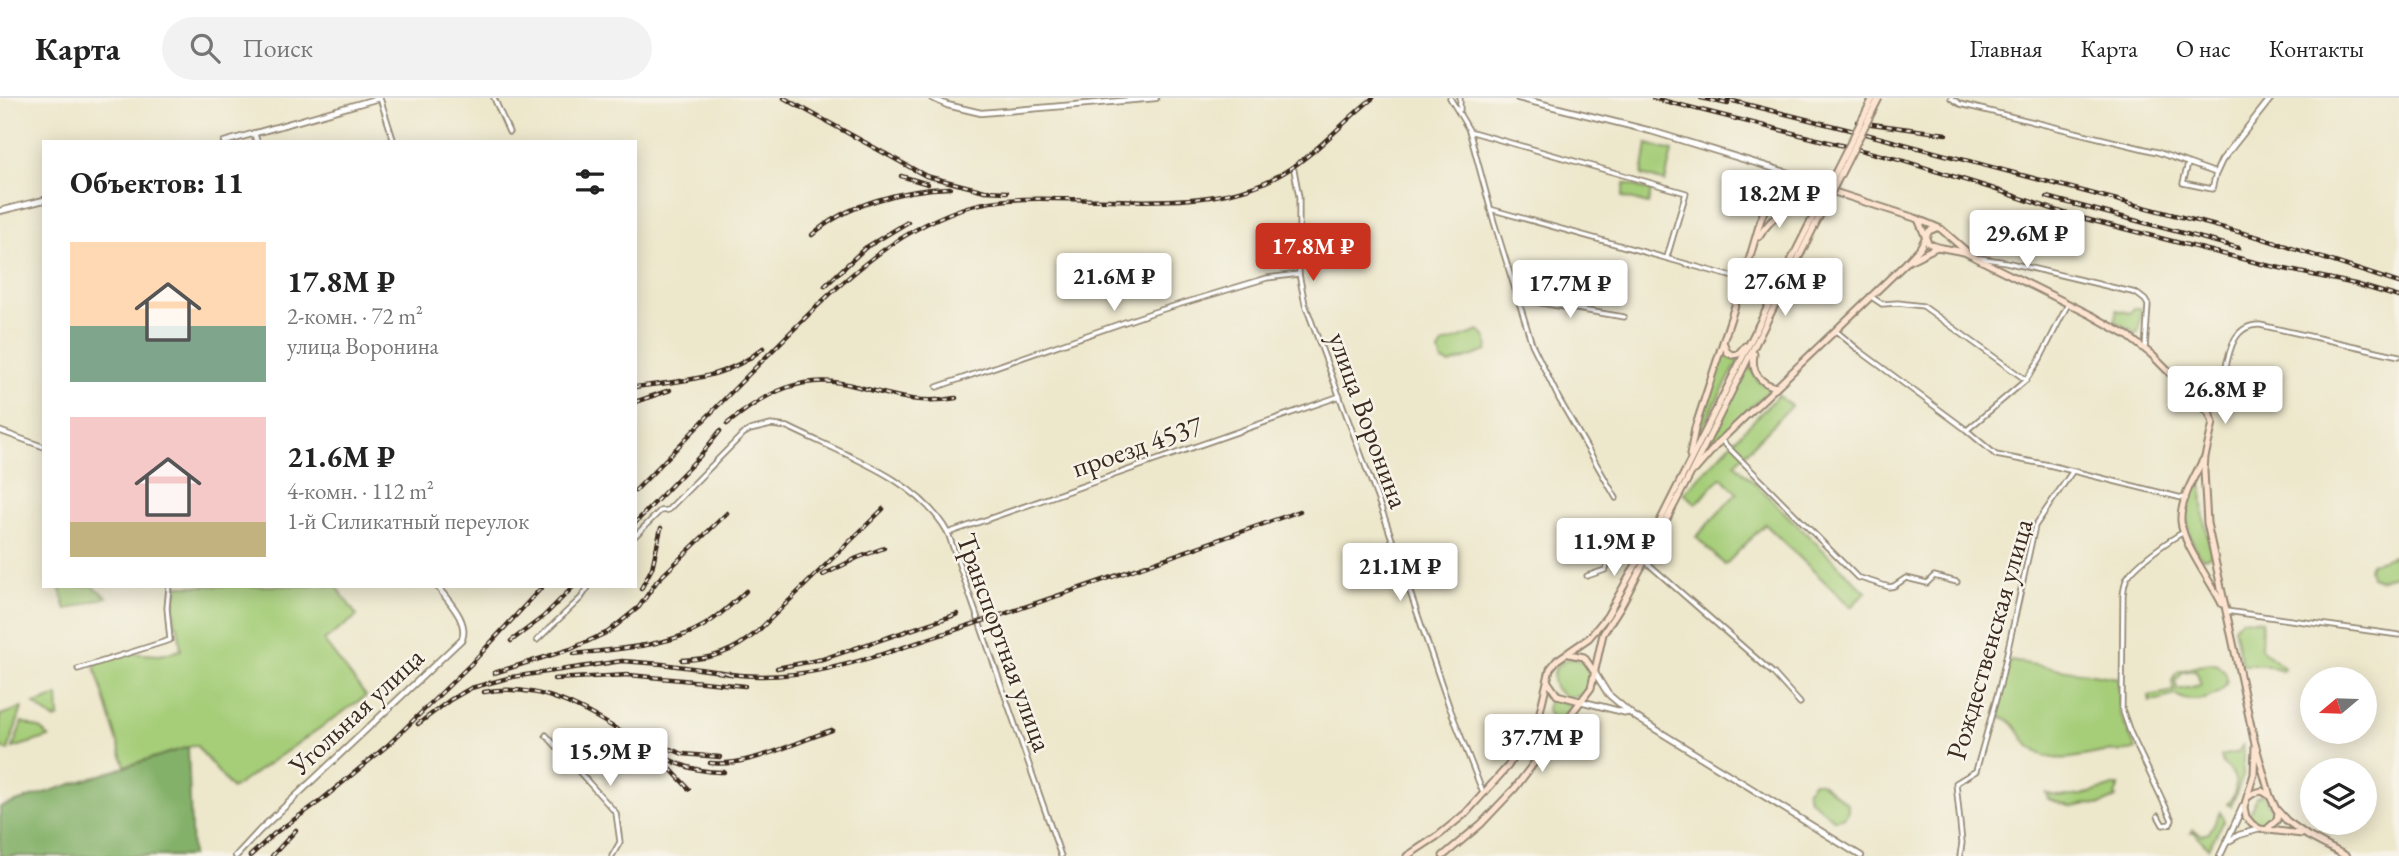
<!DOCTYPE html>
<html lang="ru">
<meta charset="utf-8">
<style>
:root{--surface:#fff;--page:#f2f2f2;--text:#222;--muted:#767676;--line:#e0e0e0;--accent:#c8321e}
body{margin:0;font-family:"EB Garamond",serif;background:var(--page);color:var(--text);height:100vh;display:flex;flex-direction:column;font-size:26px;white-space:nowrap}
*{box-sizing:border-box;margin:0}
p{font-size:23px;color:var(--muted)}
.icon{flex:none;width:38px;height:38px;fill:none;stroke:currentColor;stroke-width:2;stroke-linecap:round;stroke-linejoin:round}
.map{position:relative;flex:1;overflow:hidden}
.drawer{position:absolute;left:42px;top:42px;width:595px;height:448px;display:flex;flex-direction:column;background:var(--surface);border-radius:0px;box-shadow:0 4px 18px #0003}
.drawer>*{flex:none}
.needle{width:46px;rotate:251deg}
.buttons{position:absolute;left:2300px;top:569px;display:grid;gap:14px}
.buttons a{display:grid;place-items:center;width:77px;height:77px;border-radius:50%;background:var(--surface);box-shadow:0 4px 18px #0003;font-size:35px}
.price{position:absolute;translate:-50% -60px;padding:0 16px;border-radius:7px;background:#fff;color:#222;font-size:23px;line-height:46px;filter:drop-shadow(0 2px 4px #0008)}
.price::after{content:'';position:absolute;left:50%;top:42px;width:21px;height:16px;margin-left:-10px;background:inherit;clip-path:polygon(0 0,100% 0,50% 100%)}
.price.active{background:var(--accent);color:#fff}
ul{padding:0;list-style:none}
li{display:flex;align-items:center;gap:21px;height:175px;padding:0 28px}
li span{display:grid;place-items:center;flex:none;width:196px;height:140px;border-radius:0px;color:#555}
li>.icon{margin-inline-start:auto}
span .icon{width:84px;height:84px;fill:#fffc;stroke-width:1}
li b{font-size:30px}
h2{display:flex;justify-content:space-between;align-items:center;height:84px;padding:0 28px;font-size:30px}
header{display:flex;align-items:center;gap:42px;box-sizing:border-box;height:98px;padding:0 35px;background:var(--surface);border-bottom:2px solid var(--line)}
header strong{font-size:33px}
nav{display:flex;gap:38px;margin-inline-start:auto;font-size:24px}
.search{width:490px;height:63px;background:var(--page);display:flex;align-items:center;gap:18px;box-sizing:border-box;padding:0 24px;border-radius:38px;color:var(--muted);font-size:26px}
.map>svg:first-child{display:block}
</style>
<header>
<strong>Карта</strong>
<div class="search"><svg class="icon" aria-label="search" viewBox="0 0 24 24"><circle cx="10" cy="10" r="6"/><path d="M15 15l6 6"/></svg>Поиск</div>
<nav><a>Главная</a><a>Карта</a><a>О нас</a><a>Контакты</a></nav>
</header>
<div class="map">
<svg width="2399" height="758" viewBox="0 0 2399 758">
<rect width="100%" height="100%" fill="#f7f3e8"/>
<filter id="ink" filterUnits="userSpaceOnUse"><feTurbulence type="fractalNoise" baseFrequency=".0143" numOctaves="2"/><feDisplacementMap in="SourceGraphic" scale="14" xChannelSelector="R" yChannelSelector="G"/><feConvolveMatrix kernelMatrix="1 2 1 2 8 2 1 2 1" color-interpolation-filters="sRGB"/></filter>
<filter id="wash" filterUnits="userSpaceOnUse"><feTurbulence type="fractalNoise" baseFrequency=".00686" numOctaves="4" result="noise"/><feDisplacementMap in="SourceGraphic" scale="28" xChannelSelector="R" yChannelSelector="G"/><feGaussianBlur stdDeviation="1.57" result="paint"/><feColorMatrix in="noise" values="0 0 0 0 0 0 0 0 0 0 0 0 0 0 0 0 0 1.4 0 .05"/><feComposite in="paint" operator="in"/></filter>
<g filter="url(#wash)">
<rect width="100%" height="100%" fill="#ede7cb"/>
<g fill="#a6ce79" stroke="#707c4c" stroke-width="2" fill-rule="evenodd">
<path d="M1647,46L1672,53L1665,84L1642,77Z"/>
<path d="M1792,80L1800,85V97L1787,106L1781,108L1775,103L1774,94L1779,84Z"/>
<path d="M1625,85L1651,93L1648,106L1622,99Z"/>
<path d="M2134,210H2141L2139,232L2137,235L2114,223L2117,212L2130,215Z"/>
<path d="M1479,233C1487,239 1489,243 1487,253L1450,266L1442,263L1439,254L1443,246Z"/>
<path d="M1724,254L1732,261L1740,260L1700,334L1698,330Z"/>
<path d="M1749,267L1758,283L1771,290L1716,342L1712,341Z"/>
<path d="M1778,297L1791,308L1735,366L1866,494L1851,509L1765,426L1725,467L1696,439L1737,395L1721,379L1696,406L1684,395Z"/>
<path d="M2199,387L2202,390L2204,421L2211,452L2210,457L2205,460C2198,457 2197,454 2194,447C2183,422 2186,414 2194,389Z"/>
<path d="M2399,456V476L2379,482L2371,479L2369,471L2371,466Z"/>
<path d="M59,488H92L107,499L66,512Z"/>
<path d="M177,488H336L357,518L324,543L366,598L232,691L196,647L125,668L94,566L127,555L160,557L181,552L178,528L175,527L174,510Z"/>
<path d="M2242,521L2262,523L2261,551L2284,570L2282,573L2264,567H2242L2234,529Z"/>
<circle cx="1572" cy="580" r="19"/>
<path d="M2010,563L2118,580L2120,616L2136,651C2127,656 2115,652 2104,654C2071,660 2043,671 2021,637C2014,626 2009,620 1996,617Z"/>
<path d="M2209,565L2218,567C2248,591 2194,612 2176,597L2150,604L2149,598L2174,593L2173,583L2177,574ZM2196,572L2201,587L2177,592L2176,583L2183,574Z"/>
<path d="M1549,595L1559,604L1573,607L1559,622L1551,620L1547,613Z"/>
<path d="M58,598L59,619L54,621L34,606Z"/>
<path d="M22,610L8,652H6L0,648V617Z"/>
<path d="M22,624L41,631L49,639L13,650Z"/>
<path d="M2243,647V678L2231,708L2227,706C2240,693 2238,676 2223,666L2221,658L2239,654L2240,650Z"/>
<path d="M1814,684H1820L1848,706V713L1845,719L1835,722L1809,701L1807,692Z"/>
<path d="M2113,688H2119L2115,697L2116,700L2100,707L2087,706L2072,709L2048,701L2046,695C2068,703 2092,695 2113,688Z"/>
<path d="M2263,696L2275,719L2271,726L2255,725L2249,717L2256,699Z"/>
<path d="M2220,714L2224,723L2208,750L2195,735H2191L2193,732L2202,737L2209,735Z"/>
</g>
<path fill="#84b169" stroke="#606e44" stroke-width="2" d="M188,649L192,758H0V709Z"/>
</g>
<g filter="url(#ink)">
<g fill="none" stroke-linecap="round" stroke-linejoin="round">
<defs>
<g id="minor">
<path d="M380,0L394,44"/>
<path d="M494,0L509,34"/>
<path d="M1450,0L1469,32L1494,124L1532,246L1559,301L1616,400"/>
<path d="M1460,0V12"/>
<path d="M1951,0L1960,6L2157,54L2216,75L2212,91L2183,85L2188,66"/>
<path d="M1469,33L1686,95L1667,159"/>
<path d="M1294,72L1299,99V176L1305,206L1384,418L1449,608L1483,695"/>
<path d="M1490,111L1744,182"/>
<path d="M1980,160L2006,164L2136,195L2145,202L2148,207L2145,251"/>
<path d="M1870,198L1882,206L1898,205L1923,208L2026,282"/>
<path d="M1517,201L1624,219"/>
<path d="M1836,233L1860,253L1964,330L1996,357L2049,367L2186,401"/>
<path d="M937,289L1154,214L1267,180L1299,176"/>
<path d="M2209,315C2232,292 2218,226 2260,227L2399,258"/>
<path d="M1967,332L2026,282L2040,261L2068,206"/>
<path d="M0,333L44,349"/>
<path d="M1721,342L1857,479L1889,489L1894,488L1906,480L1927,485L1934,478L1957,484"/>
<path d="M948,435L1340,298"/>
<path d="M635,438L660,413L668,412L743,336L750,332L771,327L788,329C842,356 918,380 948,435L1061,758"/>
<path d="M1645,463L1774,576L1800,605"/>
<path d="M1587,478L1605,472L1608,466L1627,455"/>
<path d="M2226,513L2399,537"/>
<path d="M537,542L581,500L589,488"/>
<path d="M78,571L170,542L167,510L169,488"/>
<path d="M546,637L616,715L620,744L612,758"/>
<path d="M2158,718L2163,727L2170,726L2172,722L2130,634L2122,611L2123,497C2124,491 2124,486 2127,480C2135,466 2169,442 2184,434"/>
<path d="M1960,758L1962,745L1956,685L1976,673L2000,587L2035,428L2072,374"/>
</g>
<g id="tertiary">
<path d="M932,0L947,7L981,15L1156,0"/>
<path d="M1518,0L1651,33L1792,76"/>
<path d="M254,35L257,44"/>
<path d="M224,44L379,0"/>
<path d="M2216,75L2222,62L2271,0"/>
<path d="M0,113L44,102"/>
<path d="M1595,575L1608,596L1634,618L1861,758"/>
<path d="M1580,603L1627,615"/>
<path d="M2227,744L2239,737L2260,731"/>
<path d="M236,758L260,732L462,541C469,523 448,503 437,488"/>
<path d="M2220,758L2243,708"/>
</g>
<g id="secondary">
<path d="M1801,80L1804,88L1802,101"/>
<path d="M1771,99C1770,107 1777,112 1785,110"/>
<path d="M1918,121L1928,145L1937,149"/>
<path d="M1759,139C1772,116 1800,99 1826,92"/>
<path d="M1907,164L1937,149L1964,154L2091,217L2128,238L2152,257L2209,315L2213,325L2205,359L2204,373L2207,425L2254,642L2270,698L2276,711L2287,723L2308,738L2346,758"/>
<path d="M1724,246L1727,254L1732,257L1738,256L1745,248"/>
<path d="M1754,256C1751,273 1759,285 1776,289"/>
<path d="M1690,357L1695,330L1742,186L1761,121L1774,87L1779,80L1793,77L1828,92L1915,120L1941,131L1966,153"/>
<path d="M2203,362C2194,379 2180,403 2181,423C2182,445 2212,485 2222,506"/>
<path d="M1695,372L1721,342L1907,164L1920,150L1929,133L1936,130"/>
<path d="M1569,556L1584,559L1595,575"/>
<path d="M1548,584L1557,597L1580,603"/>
<path d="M1535,628L1541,624H1548L1553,630L1552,637"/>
<path d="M2255,648L2254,676L2244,709L2246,719L2252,726L2260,731L2302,736"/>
<path d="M2248,699L2254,695L2262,693L2270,698"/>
<path d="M2268,730L2277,722L2278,714"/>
<path d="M1407,758L1439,737L1466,715L1508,668L1539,618L1550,571L1557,562L1589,540L1607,518L1656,431L1818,109"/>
<path d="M1443,758L1481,726L1515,690L1591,590L1603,536L1622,506L1690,377L1823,111"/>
</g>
</defs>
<use href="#minor" stroke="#948874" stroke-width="7"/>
<use href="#tertiary" stroke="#948874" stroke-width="8"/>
<use href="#secondary" stroke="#948874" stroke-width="9"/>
<use href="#minor" stroke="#fff" stroke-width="3.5"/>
<use href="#tertiary" stroke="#fff" stroke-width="4.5"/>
<use href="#secondary" stroke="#fde4d1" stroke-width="5"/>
<defs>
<g id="rail">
<path d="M784,0L926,78L985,93L1007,94"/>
<path d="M1653,0L1900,62L1991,90L2070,117L2266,167L2355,186L2399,199"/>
<path d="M1701,0L1728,6"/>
<path d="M1721,0L1858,34L2258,139L2399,185"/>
<path d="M1857,24L1946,36"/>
<path d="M901,78L928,86"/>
<path d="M2047,99L2239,150"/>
<path d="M812,137C846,106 905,91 950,90"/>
<path d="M825,188L865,150L908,124"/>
<path d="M635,289C680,283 728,281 763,250"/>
<path d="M635,304L670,292"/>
<path d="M727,326C766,294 804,274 855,288C892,297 917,307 956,300"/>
<path d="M635,393C678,349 721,304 765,260C823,202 881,139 961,111C991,101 1023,100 1055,101C1123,101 1211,112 1274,80C1312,61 1340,26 1373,0"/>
<path d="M635,425L700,358L720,333"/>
<path d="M823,477L857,460L884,450"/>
<path d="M641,491L652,470L661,430"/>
<path d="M511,543L543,519L574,488"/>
<path d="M574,556C613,551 668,549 703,528C719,519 732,506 746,493"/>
<path d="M682,562C713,561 733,554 757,534L883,411"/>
<path d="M777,570L823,561L958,516"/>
<path d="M718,574C804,590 887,554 967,528C1079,492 1189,452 1300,413"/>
<path d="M494,575L571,551L608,534L639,509L657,483L727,415"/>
<path d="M554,581L629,577L745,588"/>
<path d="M484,594C543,583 591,615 639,645C665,661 691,675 724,674"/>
<path d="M418,626L450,602L471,590L512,579L622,563L662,566L729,575"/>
<path d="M652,644L683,656L720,659"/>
<path d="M663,663L689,691"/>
<path d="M710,665C748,669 796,644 832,632"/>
<path d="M250,758L275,735L319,704L388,647L471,566L543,488"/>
<path d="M272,758L296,732"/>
</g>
</defs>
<use href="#rail" stroke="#3b2a1e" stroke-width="4.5"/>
<use href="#rail" stroke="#f7f3e8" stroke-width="2" stroke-dasharray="5" stroke-linecap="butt"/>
<defs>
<g id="secondary-bridge">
<path d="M1818,109L1873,0"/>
<path d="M1823,111L1879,0"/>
</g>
</defs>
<use href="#secondary-bridge" stroke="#948874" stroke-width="9" stroke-linecap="butt"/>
<use href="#secondary-bridge" stroke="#fde4d1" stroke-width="5"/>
</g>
</g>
<g text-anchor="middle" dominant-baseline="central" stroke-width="5" stroke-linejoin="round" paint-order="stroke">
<g font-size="28" fill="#3b2a1e" stroke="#f7f3e8">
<text transform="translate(1369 322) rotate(70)">улица Воронина</text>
<text transform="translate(1137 348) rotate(-19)">проезд 4537</text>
<text transform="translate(1989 541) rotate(-74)">Рождественская улица</text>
<text transform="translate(1005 544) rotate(70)">Транспортная улица</text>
<text transform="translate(356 613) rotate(-43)">Угольная улица</text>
</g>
</g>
</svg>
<div class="buttons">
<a><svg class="needle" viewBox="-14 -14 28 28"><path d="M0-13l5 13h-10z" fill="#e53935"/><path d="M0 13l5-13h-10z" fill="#767676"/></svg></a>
<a><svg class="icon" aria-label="layers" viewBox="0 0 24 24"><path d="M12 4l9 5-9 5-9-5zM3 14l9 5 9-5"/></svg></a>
</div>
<b class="price" style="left:1779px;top:132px">18.2M ₽</b>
<b class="price" style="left:2027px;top:172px">29.6M ₽</b>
<b class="price active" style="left:1313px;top:185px">17.8M ₽</b>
<b class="price" style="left:1114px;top:215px">21.6M ₽</b>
<b class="price" style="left:1785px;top:220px">27.6M ₽</b>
<b class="price" style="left:1570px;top:222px">17.7M ₽</b>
<b class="price" style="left:2225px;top:328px">26.8M ₽</b>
<b class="price" style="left:1614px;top:480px">11.9M ₽</b>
<b class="price" style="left:1400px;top:505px">21.1M ₽</b>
<b class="price" style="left:1542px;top:676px">37.7M ₽</b>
<b class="price" style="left:610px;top:690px">15.9M ₽</b>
<section class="drawer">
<h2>Объектов: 11<svg class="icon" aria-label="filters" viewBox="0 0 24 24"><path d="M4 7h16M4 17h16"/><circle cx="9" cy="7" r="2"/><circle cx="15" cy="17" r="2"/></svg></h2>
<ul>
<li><span style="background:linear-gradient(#ffd9b3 60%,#7fa58c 0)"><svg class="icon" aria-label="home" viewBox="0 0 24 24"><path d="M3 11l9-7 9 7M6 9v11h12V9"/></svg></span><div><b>17.8M ₽</b><p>2-комн. · 72 m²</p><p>улица Воронина</p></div></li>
<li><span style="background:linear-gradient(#f6c9c9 75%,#c2b280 0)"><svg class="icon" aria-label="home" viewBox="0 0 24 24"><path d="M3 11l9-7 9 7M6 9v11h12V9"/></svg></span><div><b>21.6M ₽</b><p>4-комн. · 112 m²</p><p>1-й Силикатный переулок</p></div></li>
</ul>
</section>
</div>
